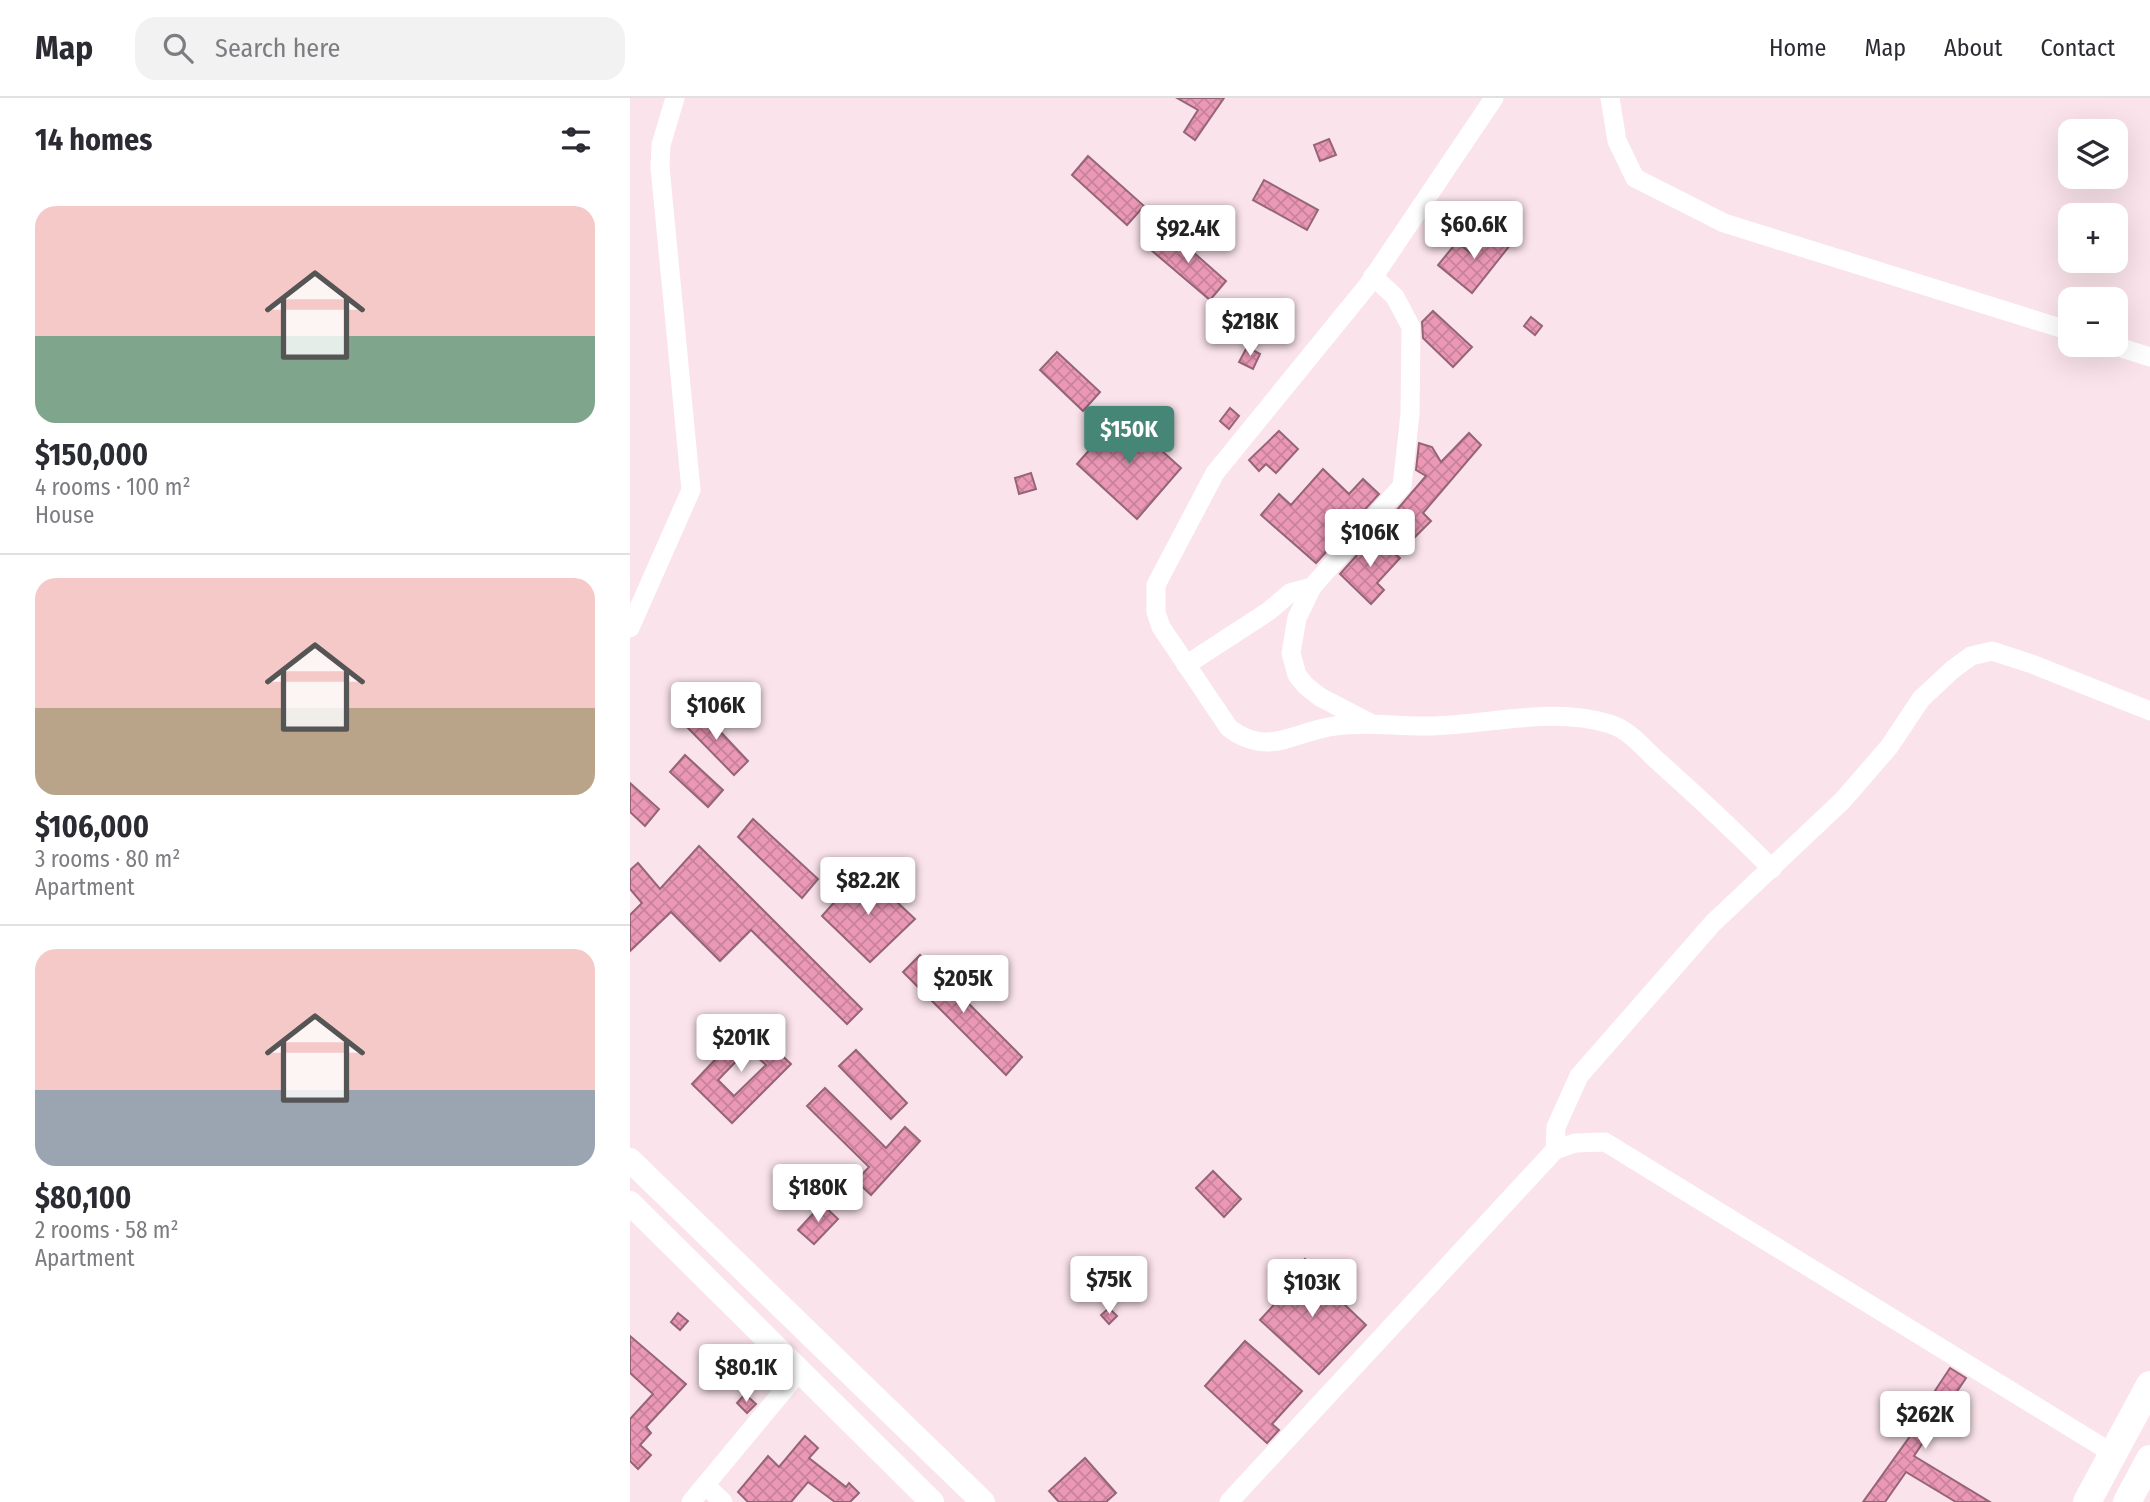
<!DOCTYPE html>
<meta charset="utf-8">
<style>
:root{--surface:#fff;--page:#f2f2f3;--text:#2b2b33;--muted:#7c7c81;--line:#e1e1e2;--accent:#458677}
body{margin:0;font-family:"Fira Sans Condensed",sans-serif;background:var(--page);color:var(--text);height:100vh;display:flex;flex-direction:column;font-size:26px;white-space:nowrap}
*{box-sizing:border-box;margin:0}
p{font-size:23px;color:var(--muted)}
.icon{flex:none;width:38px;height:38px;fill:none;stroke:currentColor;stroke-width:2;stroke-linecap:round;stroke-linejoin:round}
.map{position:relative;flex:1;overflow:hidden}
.details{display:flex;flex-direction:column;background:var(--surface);width:630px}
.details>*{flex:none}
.controls{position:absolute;left:1428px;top:21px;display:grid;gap:14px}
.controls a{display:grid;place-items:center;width:70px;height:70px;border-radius:14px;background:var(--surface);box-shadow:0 7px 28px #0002;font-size:35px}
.price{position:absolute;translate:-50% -60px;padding:0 16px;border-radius:7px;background:#fff;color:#222;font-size:23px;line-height:46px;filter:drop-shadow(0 2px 4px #0008)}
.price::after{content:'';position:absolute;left:50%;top:42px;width:21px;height:16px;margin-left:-10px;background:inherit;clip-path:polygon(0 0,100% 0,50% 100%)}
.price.current{background:var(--accent);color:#fff}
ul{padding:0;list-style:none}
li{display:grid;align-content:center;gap:14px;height:371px;padding:0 35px}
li+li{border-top:2px solid var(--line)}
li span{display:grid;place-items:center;height:217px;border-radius:21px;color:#555}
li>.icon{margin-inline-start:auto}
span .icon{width:126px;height:126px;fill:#fffc;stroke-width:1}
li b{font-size:30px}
h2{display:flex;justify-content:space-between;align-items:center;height:84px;padding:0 35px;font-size:30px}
header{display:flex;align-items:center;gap:42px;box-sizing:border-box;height:98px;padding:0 35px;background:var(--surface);border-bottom:2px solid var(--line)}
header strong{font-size:33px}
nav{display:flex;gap:38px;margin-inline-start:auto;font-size:24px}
.search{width:490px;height:63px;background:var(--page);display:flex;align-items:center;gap:18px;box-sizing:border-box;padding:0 24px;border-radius:21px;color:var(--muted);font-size:26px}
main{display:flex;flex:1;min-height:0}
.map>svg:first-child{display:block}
</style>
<header>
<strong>Map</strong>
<div class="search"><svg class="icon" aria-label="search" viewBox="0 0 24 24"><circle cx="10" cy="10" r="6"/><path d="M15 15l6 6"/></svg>Search here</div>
<nav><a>Home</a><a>Map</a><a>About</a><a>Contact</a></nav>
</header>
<main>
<section class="details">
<h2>14 homes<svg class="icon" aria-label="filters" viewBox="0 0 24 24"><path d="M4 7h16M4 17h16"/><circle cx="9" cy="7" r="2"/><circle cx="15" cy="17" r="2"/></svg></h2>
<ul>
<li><span style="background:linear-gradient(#f6c9c9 60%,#7fa58c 0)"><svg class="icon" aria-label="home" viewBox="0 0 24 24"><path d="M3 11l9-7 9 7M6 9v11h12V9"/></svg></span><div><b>$150,000</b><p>4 rooms · 100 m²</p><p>House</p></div></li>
<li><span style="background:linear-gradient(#f6c9c9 60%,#b9a48a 0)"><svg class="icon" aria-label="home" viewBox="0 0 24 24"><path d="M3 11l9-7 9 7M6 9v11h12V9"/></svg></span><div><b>$106,000</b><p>3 rooms · 80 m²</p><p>Apartment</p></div></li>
<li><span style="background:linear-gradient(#f6c9c9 65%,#9aa5b1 0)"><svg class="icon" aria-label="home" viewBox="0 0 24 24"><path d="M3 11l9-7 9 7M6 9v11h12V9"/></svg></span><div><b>$80,100</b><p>2 rooms · 58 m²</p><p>Apartment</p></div></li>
</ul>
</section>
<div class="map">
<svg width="1520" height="1404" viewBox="0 0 1520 1404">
<defs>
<pattern id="building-cross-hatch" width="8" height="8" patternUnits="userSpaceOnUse" patternTransform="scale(1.75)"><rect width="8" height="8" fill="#eb98b6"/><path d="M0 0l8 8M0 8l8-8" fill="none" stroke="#c9829b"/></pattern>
</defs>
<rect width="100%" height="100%" fill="#fae3ea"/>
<g fill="url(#building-cross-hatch)" stroke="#956576" stroke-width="2" fill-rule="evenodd">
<path d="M547,0H594L565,42L554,34L568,12Z"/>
<path d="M699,41L706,57L690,63L684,47Z"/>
<path d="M458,58L514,108L497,127L442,77Z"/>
<path d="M634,82L688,112L677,132L623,102Z"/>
<path d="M538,132L596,183L580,202L521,152Z"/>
<path d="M863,132L881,146L842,195L808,167L827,144L843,157Z"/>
<path d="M803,213L842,249L823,269L793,240L792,224Z"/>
<path d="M901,219L912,228L905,237L894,228Z"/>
<path d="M617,249L630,256L623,271L609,264Z"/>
<path d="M427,254L470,294L453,313L410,272Z"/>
<path d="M600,310L609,318L599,331L590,323Z"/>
<path d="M491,316L551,370L507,421L447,366Z"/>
<path d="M649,333L668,351L646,375L636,366L629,373L619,362Z"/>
<path d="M839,335L851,347L793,415L801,423L782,442L760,420L796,378L786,372L789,345L802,349L811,364Z"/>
<path d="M693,371L719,396L733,381L749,396L686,465L631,417L649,396L661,407Z"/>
<path d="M401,375L406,391L389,396L385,380Z"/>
<path d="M744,438L770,460L747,485L754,492L741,506L710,476Z"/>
<path d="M70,612L118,663L104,677L55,627Z"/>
<path d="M55,657L93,692L78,709L40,674Z"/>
<path d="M0,685L29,711L15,728L0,714Z"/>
<path d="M123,721L188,781L172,800L108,739Z"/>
<path d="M69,748L232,911L217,926L121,832L90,863L41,814L0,853V817L12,805L0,791V772L8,765L30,791Z"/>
<path d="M233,772L285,821L240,864L192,818Z"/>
<path d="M290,857L392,959L376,977L273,874Z"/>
<path d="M119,926L161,966L102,1025L62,986ZM118,951L136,967L104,998L88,982Z"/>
<path d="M226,952L277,1005L261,1021L209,968Z"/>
<path d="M195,990L256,1050L275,1029L290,1043L241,1097L226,1083L239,1069L177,1008Z"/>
<path d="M583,1073L611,1101L594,1119L566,1090Z"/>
<path d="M192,1106L208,1121L184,1146L168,1132Z"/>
<path d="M675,1161L696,1182L693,1186L736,1227L689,1276L630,1222L663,1186L656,1179Z"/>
<path d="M479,1210L487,1218L479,1226L471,1217Z"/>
<path d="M48,1215L58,1223L50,1232L41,1224Z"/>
<path d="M0,1238L56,1286L16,1329L21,1335L10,1347L21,1357L8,1371L0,1363V1321L23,1296L0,1275Z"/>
<path d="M615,1243L672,1293L642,1326L649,1332L637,1345L575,1288Z"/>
<path d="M1320,1270L1336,1280L1284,1358L1360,1404H1326L1276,1374L1255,1404H1233L1283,1334L1279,1332Z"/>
<path d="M115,1296L126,1306L117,1315L107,1305Z"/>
<path d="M175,1338L188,1350L179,1360L216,1389L219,1385L229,1395L220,1404H205L178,1384L161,1404H118L108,1394L138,1358L149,1369Z"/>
<path d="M455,1360L486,1395L476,1404H429L419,1393Z"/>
</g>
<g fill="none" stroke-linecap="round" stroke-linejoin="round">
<g stroke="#fff" stroke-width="19">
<path d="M864,0L738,187L585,375L526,487V514L531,529L599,630C639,660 664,633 705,628C737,623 768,629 800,628C860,627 921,608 980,626C1000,632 1015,652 1030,665C1069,700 1106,734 1142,771"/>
<path d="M980,0L987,43L1005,80L1094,125L1440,233"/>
<path d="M1482,247L1520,259"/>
<path d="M0,530L61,392L30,69L31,47L45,0"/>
<path d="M556,567L639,513L660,495L682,489"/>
<path d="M740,625L690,599L676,588L667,577L661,555L667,520L682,489L772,388L780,316L781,229L765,199L743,178"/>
<path d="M925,1052L926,1029L949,978L1083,825L1213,702L1259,649L1291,601L1322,572L1341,558L1362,553L1402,566L1520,613"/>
<path d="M76,1388L93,1404"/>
<path d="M61,1404L169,1274"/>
<path d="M599,1404L925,1052L945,1045L975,1044L1482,1355"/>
</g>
<g stroke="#fff" stroke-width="24">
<path d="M0,1062L353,1404"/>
<path d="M0,1105L302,1404"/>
</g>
<g stroke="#fff" stroke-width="28">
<path d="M1457,1404L1520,1287"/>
<path d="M1497,1404L1520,1361"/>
</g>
</g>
</svg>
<div class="controls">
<a><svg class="icon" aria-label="layers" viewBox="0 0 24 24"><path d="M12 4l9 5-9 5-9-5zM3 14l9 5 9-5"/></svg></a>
<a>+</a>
<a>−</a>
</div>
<b class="price" style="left:844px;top:163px">$60.6K</b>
<b class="price" style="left:558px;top:167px">$92.4K</b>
<b class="price" style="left:620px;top:260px">$218K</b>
<b class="price current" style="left:499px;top:368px">$150K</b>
<b class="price" style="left:740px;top:471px">$106K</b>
<b class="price" style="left:86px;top:644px">$106K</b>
<b class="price" style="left:238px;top:819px">$82.2K</b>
<b class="price" style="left:333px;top:917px">$205K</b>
<b class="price" style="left:111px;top:976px">$201K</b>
<b class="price" style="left:188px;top:1126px">$180K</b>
<b class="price" style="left:479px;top:1218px">$75K</b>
<b class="price" style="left:682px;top:1221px">$103K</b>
<b class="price" style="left:116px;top:1306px">$80.1K</b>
<b class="price" style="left:1295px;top:1353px">$262K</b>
</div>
</main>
